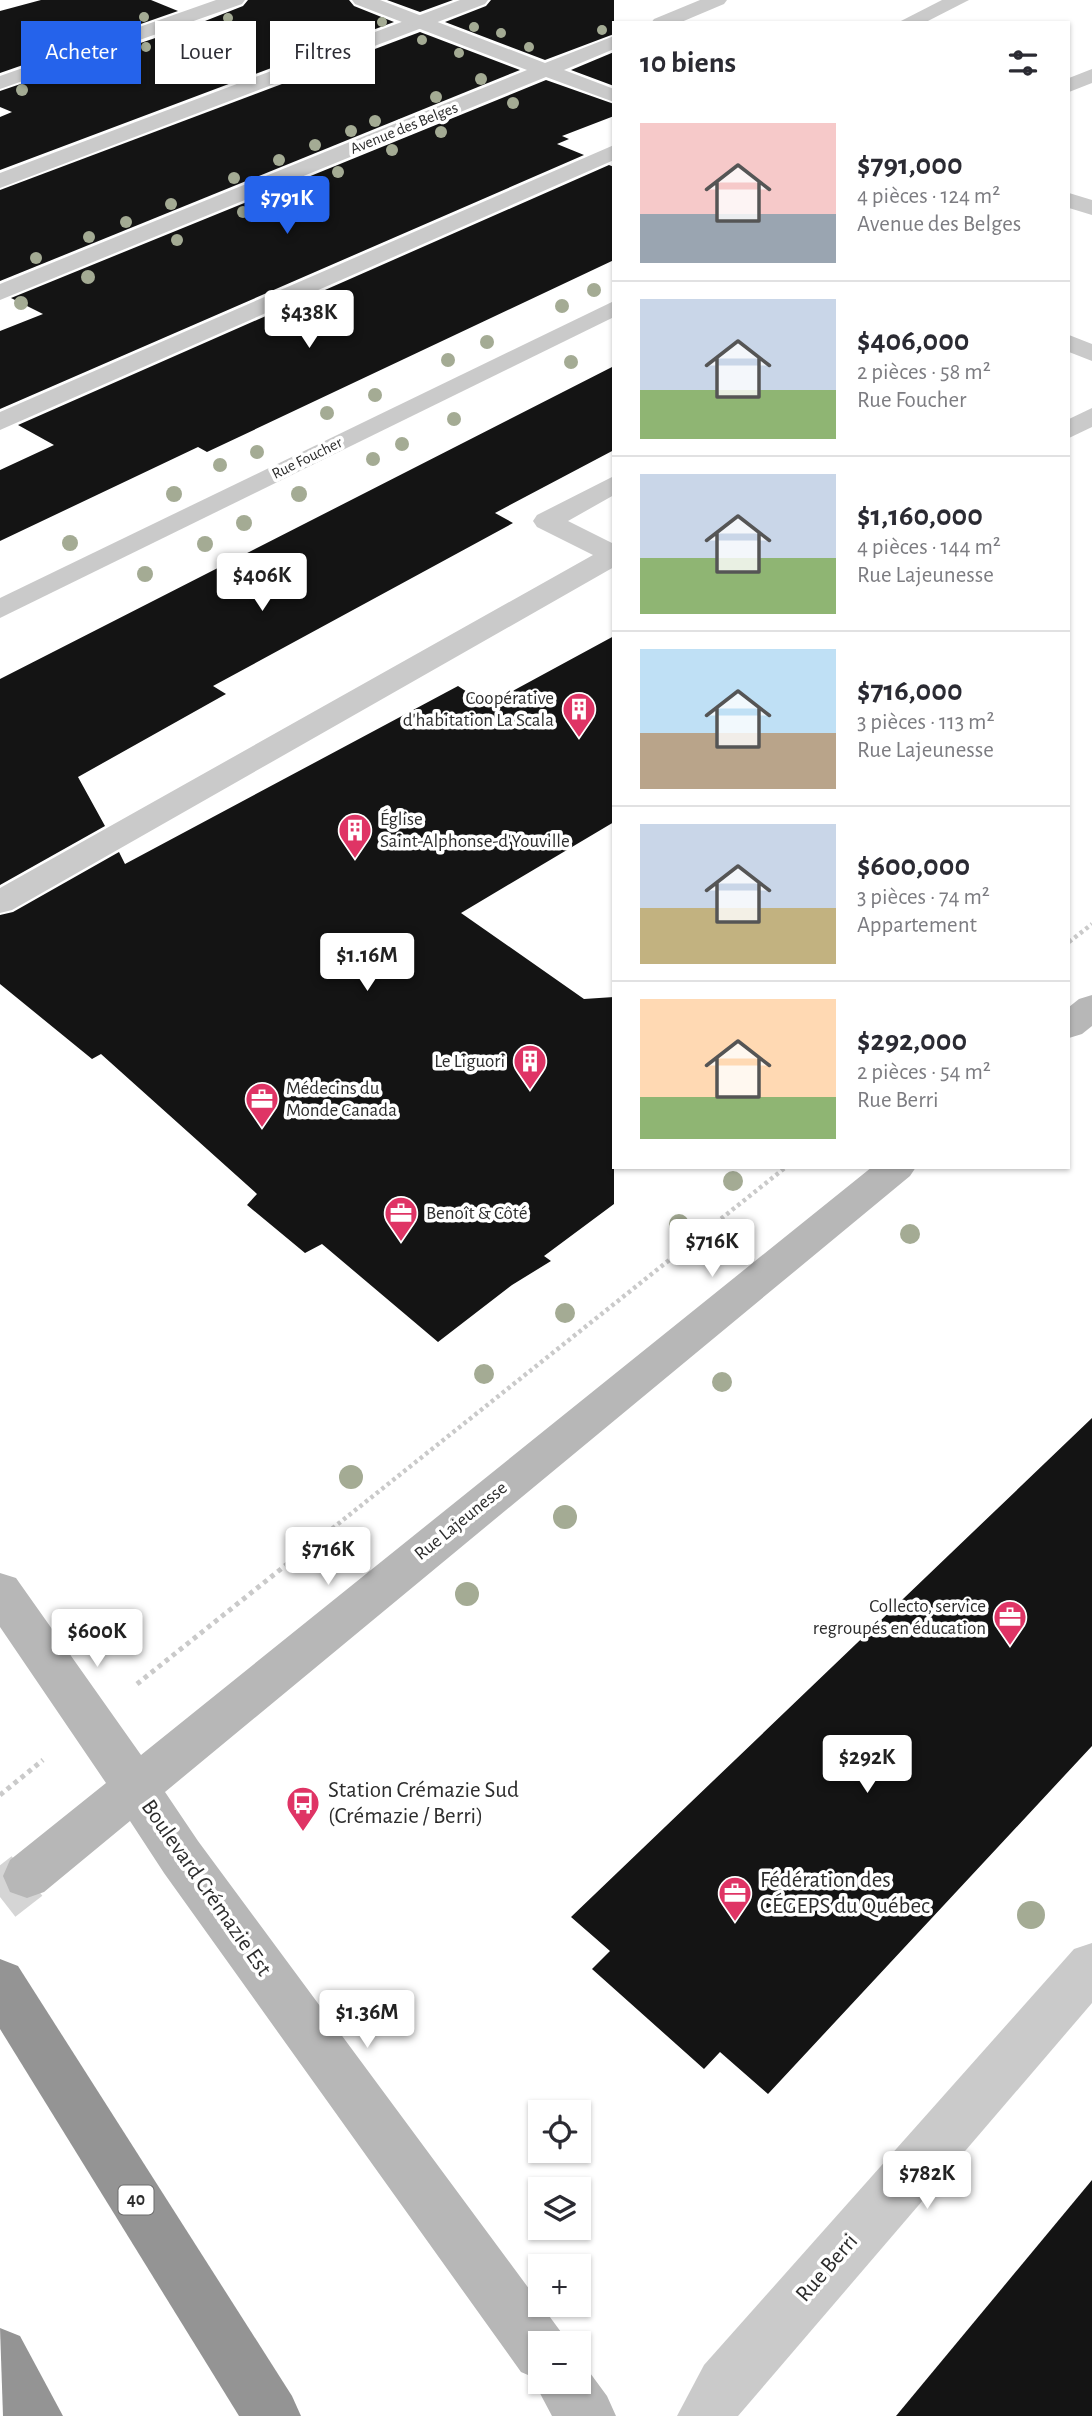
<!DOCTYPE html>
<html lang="fr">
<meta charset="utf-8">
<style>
:root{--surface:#fff;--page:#f2f2f3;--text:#2b2b33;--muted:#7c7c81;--line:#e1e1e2;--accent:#2563eb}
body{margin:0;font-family:"Alegreya Sans",sans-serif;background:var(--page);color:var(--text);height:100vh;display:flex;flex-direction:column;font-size:26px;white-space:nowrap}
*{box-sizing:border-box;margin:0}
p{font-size:23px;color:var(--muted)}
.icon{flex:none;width:38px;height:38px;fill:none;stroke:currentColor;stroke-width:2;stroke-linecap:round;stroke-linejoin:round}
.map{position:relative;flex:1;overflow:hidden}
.drawer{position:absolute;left:612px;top:21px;width:458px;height:1148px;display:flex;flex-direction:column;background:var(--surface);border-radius:0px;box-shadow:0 2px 5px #0004}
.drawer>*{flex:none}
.hud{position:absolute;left:21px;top:21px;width:486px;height:63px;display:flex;gap:14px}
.controls{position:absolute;left:528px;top:2100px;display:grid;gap:14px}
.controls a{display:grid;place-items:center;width:63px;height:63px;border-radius:0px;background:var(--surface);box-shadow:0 2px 5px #0004;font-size:35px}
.price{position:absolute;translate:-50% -60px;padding:0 16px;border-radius:7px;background:#fff;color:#222;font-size:23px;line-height:46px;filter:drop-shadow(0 2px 4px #0008)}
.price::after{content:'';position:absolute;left:50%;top:42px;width:21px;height:16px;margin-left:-10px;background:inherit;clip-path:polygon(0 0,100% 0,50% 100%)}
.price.selected{background:var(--accent);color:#fff}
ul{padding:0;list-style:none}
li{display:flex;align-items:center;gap:21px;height:175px;padding:0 28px}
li+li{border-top:2px solid var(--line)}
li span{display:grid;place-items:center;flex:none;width:196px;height:140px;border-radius:0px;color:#555}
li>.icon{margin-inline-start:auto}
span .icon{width:84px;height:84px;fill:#fffc;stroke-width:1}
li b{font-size:30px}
h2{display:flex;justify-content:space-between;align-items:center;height:84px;padding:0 28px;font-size:30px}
.chip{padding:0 24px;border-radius:0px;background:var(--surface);box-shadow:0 2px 5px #0004;font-size:24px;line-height:63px}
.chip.selected{background:var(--accent);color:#fff}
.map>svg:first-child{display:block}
</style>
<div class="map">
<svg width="1092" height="2416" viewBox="0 0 1092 2416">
<rect width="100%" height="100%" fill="#fff"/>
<g fill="#141414">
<path d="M41,0H151L178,11L0,73V11Z"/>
<path d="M248,0H349L354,6L394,22L0,170V117L12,112L0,107V91L205,21L243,6Z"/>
<path d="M387,0H453L420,12Z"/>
<path d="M491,0H614V34L545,60L445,22L486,6Z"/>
<path d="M420,32L520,70L0,281V190Z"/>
<path d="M614,52V86L571,70Z"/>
<path d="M546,80L614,104V116L562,136L569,139L557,144L584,155L0,409V331L43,314L11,298Z"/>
<path d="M609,165L614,167V260L207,452L198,447L0,541V470L54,445L18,425Z"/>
<path d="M614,366V450L495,513L513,523L213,686L226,694L78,777L105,826L0,885V679Z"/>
<path d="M614,636V822L461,913L584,999L614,997V1204L544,1256L551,1261L512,1285L438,1342L322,1244L305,1253L247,1205L257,1194L101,1054L92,1059L0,984V915L13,912L119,852L125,864L458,686L487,705Z"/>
<path d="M1092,1418V1746L768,2094L720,2052L704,2069L592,1969L610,1951L571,1917Z"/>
<path d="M1092,2180V2416H896Z"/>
</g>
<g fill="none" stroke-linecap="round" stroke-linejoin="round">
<path stroke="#d5d5d5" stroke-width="50" stroke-dasharray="50 25" stroke-linecap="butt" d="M0,1897L27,1876"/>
<g stroke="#cacaca" stroke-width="4.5" stroke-dasharray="3.5 3.5" stroke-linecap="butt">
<path d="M1069,942L1092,924"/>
<path d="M294,1559L786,1167"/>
</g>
<g stroke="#cacaca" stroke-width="5" stroke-dasharray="4.5 4.5" stroke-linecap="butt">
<path d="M137,1684L296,1557"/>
<path d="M0,1795L43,1760"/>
</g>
<g fill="#cacaca" fill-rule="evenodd">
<path d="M460,0H488L485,4L0,188V173Z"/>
<path d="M942,0H969L924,23H897Z"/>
<path d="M614,145V160L0,430V412Z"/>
<path d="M1069,193L1092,200V215L1069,208Z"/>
<path d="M614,476V495L568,521L614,544V567L12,910L0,913V888L593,555L537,527L533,521L537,515Z"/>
</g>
<g fill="#cacaca" fill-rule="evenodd">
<path d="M216,0H245L242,4L0,89V76Z"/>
<path d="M352,0H380L545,63L614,36V49L564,70L614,89V102L546,77L0,300V284L527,70L355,4Z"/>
<path d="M700,0H727L724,4L679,23H651L654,19Z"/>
<path d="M1092,69V83L1069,92V78Z"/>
<path d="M614,301V317L0,618V598Z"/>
<path d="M1069,335L1092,344V361L1069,352Z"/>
<path d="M1092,408V427L1069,438V419Z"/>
<path d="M1092,1943V2003L738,2416H677L704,2365L1074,1949Z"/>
</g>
<g fill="#b7b7b7" fill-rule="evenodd">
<path d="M1092,995V1026L1082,1034L1069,1038V1007L1079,999Z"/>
<path d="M872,1167H916L910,1176L165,1792L198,1841L561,2332L565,2343H541V2382H579V2361L582,2362L607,2396L616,2416H552L534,2382L535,2378L521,2372L164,1873L130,1821L44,1892L27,1898L10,1892L3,1876L10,1860L106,1783L0,1627V1573L16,1578L141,1755Z"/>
</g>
<g fill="#949494" fill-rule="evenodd">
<path d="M0,1959L18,1966L292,2396L301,2416H239L0,2029Z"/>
<path d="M0,2328L20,2336L63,2416H3Z"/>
</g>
</g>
<g fill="#a4ab94">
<circle cx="144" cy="17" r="5"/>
<circle cx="228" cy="18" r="5"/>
<circle cx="382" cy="22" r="5"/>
<circle cx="115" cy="27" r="5"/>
<circle cx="474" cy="27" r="5"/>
<circle cx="197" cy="29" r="5"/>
<circle cx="602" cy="30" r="5"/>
<circle cx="501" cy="33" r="5"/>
<circle cx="422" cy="40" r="5"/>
<circle cx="72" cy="43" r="5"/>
<circle cx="146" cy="47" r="5"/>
<circle cx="529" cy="47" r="5"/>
<circle cx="459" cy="53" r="5"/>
<circle cx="74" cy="73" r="6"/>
<circle cx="481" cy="79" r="6"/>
<circle cx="22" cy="90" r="6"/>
<circle cx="436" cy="97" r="6"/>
<circle cx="513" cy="103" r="6"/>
<circle cx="375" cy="121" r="6"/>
<circle cx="351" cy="131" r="6"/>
<circle cx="441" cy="132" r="6"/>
<circle cx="315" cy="145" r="6"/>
<circle cx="392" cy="150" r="6"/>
<circle cx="279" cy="160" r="6"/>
<circle cx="338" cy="172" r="6"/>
<circle cx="234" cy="178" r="6"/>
<circle cx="289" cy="192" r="6"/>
<circle cx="171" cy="204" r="6"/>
<circle cx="243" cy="212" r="6"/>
<circle cx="126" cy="222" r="6"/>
<circle cx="89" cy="237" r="6"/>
<circle cx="177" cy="240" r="6"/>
<circle cx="36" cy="258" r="6"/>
<circle cx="88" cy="277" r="7"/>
<circle cx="594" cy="290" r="7"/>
<circle cx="21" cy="303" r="7"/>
<circle cx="562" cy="306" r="7"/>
<circle cx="487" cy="342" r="7"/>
<circle cx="448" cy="360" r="7"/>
<circle cx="571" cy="362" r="7"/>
<circle cx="375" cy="395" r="7"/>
<circle cx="327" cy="413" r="7"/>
<circle cx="454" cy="419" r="7"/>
<circle cx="402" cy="444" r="7"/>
<circle cx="257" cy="452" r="7"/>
<circle cx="373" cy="459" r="7"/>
<circle cx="220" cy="465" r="7"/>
<circle cx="174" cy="494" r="8"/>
<circle cx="299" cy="494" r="8"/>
<circle cx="244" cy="523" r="8"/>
<circle cx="70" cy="543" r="8"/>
<circle cx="205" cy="544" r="8"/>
<circle cx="145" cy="574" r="8"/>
<circle cx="733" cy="1181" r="10"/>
<circle cx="679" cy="1224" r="10"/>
<circle cx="910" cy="1234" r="10"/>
<circle cx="565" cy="1313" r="10"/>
<circle cx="484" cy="1374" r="10"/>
<circle cx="722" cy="1382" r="10"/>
<circle cx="351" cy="1477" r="12"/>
<circle cx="565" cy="1517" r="12"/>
<circle cx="467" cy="1594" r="12"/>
<circle cx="1031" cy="1915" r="14"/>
</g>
<defs>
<symbol id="building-pin" viewBox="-11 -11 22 30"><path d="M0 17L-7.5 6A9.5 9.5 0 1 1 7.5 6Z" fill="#df3465" stroke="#fff"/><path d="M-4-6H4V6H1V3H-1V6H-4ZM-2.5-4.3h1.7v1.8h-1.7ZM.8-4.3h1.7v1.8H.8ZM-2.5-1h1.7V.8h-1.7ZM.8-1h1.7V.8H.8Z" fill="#fff"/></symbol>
<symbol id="office-pin" viewBox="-11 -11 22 30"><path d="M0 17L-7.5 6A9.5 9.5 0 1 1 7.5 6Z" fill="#df3465" stroke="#fff"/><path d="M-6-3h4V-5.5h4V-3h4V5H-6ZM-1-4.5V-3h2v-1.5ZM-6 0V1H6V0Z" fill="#fff"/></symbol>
<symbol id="bus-pin" viewBox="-11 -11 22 30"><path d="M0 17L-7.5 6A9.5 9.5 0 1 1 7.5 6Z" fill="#df3465" stroke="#fff"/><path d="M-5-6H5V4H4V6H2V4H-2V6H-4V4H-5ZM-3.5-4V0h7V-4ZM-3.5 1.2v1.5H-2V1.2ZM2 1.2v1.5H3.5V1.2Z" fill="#fff"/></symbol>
</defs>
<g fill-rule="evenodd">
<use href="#building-pin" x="560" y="690" width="38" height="52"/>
<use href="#building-pin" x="336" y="811" width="38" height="52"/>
<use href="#building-pin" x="511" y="1042" width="38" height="52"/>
<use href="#office-pin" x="243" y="1080" width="38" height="52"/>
<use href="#office-pin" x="382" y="1194" width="38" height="52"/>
<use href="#office-pin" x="991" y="1598" width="38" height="52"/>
<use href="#bus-pin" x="284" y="1784" width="38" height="52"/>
<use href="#office-pin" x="716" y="1874" width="38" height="52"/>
</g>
<g text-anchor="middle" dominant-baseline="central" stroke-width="7" stroke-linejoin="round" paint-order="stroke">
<g font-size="16" fill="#2d2d2d" stroke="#fff">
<text transform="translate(404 128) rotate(-22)">Avenue des Belges</text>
<text transform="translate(307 458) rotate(-26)">Rue Foucher</text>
</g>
<rect fill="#fff" stroke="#6c6c6c" stroke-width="2" x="118.5" y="2185.5" width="35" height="29" rx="5"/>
<g font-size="18" font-weight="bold" fill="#2d2d2d">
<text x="136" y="2200">40</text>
</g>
<g font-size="19" fill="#2d2d2d" stroke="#fff" text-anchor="end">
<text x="554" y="698">Coopérative<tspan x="554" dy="22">d'habitation La Scala</tspan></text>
<text x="380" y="819" text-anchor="start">Église<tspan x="380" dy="22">Saint-Alphonse-d'Youville</tspan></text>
<text x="505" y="1061">Le Liguori</text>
<text x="286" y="1088" text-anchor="start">Médecins du<tspan x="286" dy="22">Monde Canada</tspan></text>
<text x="426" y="1213" text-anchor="start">Benoît &amp; Côté</text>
<text x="986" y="1606">Collecto, service<tspan x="986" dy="22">regroupés en éducation</tspan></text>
</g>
<g font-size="19" fill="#2d2d2d" stroke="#fff">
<text transform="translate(461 1521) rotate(-39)">Rue Lajeunesse</text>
</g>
<g font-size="23" fill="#2d2d2d" stroke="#fff" text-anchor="start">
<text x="328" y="1790">Station Crémazie Sud<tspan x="328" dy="26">(Crémazie / Berri)</tspan></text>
<text x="760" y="1880">Fédération des<tspan x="760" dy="26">CÉGEPS du Québec</tspan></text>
</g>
<g font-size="23" fill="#2d2d2d" stroke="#fff">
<text transform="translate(206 1888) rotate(55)">Boulevard Crémazie Est</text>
<text transform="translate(827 2268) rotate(-49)">Rue Berri</text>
</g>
</g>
</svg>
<div class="controls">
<a><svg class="icon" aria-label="locate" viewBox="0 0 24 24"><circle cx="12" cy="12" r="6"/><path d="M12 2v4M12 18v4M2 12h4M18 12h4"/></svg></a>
<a><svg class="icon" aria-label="layers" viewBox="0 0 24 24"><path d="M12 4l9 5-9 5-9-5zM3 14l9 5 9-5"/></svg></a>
<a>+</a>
<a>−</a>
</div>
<b class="price selected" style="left:287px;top:236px">$791K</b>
<b class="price" style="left:309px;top:350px">$438K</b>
<b class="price" style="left:262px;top:613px">$406K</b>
<b class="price" style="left:367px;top:993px">$1.16M</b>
<b class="price" style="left:712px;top:1279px">$716K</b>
<b class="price" style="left:328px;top:1587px">$716K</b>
<b class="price" style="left:97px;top:1669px">$600K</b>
<b class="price" style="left:867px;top:1795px">$292K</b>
<b class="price" style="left:367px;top:2050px">$1.36M</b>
<b class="price" style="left:927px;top:2211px">$782K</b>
<div class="hud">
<a class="chip selected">Acheter</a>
<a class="chip">Louer</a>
<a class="chip">Filtres</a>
</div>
<section class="drawer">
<h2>10 biens<svg class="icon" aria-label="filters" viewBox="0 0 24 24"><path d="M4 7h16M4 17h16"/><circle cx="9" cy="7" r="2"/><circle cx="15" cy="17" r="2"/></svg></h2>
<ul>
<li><span style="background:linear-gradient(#f6c9c9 65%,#9aa5b1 0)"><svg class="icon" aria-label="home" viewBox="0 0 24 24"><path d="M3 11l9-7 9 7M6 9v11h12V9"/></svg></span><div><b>$791,000</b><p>4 pièces · 124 m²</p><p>Avenue des Belges</p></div></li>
<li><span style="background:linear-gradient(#c9d6e8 65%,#8fb573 0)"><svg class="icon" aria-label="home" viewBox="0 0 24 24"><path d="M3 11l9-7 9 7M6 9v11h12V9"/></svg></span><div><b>$406,000</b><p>2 pièces · 58 m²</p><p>Rue Foucher</p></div></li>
<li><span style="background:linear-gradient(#c9d6e8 60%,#8fb573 0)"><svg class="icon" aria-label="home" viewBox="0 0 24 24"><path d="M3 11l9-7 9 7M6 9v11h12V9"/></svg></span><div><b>$1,160,000</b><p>4 pièces · 144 m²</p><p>Rue Lajeunesse</p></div></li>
<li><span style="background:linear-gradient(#bfe0f5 60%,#b9a48a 0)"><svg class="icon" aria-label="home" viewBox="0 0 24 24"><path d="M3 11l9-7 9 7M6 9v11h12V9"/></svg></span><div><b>$716,000</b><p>3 pièces · 113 m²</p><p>Rue Lajeunesse</p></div></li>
<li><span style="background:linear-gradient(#c9d6e8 60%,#c2b280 0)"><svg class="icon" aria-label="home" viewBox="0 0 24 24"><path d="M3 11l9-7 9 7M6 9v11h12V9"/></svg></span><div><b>$600,000</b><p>3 pièces · 74 m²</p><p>Appartement</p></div></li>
<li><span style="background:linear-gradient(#ffd9b3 70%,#8fb573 0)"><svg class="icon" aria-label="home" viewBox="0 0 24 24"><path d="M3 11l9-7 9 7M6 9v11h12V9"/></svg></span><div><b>$292,000</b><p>2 pièces · 54 m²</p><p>Rue Berri</p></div></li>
</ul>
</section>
</div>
